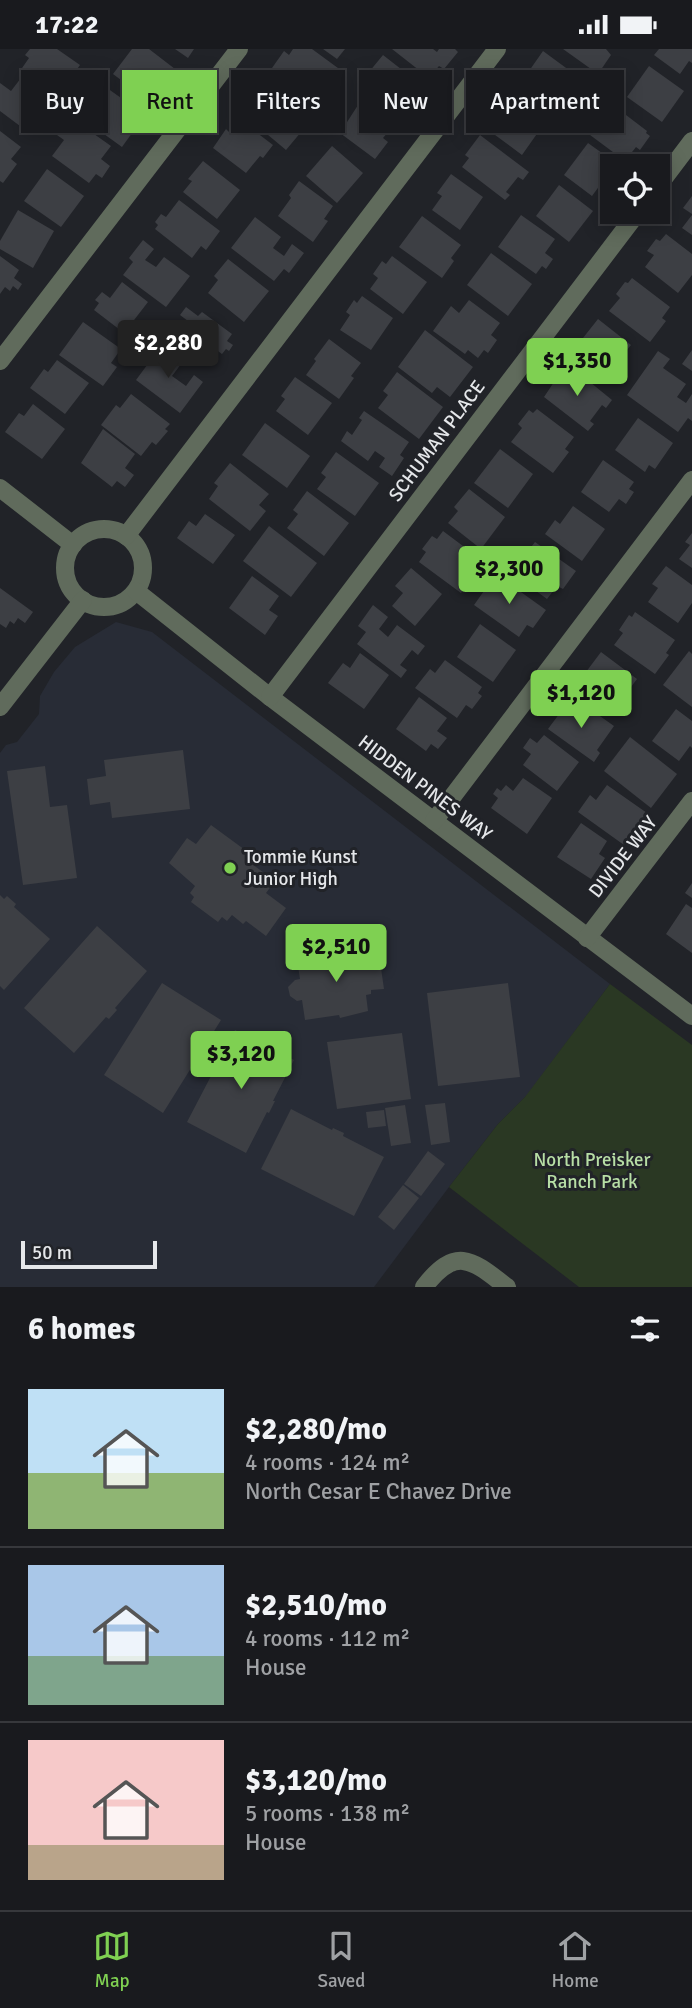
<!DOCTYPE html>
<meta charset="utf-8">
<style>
:root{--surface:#191a1e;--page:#222327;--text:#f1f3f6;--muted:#9fa1a4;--line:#37383c;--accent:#7fd052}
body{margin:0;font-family:Signika,sans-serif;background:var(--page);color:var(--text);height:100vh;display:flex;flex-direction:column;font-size:26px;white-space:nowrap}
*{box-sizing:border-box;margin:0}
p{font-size:23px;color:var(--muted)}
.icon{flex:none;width:38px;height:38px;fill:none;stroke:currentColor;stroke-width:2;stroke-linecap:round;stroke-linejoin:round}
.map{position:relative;height:1238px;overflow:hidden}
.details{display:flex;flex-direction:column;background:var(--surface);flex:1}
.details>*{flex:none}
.guide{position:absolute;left:21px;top:21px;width:651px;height:63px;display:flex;gap:14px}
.fabs{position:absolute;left:600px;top:105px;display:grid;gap:14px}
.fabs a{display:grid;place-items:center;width:70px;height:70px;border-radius:0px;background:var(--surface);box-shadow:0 4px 18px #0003,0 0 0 2px var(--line);font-size:35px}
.scale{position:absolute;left:21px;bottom:18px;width:136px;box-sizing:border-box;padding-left:7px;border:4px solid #e5e7ea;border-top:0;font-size:19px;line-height:24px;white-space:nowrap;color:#e5e7ea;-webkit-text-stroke:5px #212328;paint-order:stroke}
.price{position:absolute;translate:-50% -60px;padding:0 16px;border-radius:7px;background:var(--accent);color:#111;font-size:23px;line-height:46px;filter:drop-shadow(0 2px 4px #0008)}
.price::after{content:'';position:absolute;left:50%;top:42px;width:21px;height:16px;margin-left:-10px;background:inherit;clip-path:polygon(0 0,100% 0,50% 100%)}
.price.on{background:#222;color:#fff}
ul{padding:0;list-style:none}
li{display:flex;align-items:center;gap:21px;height:175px;padding:0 28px}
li+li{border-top:2px solid var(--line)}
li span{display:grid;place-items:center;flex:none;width:196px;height:140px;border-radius:0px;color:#555}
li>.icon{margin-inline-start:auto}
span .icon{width:84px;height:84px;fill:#fffc;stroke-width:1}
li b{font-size:30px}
h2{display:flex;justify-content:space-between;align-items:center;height:84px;padding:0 28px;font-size:30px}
.pill{padding:0 24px;border-radius:0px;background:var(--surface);box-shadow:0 4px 18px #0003,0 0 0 2px var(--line);font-size:24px;line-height:63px}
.pill.on{background:var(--accent);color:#111}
.status{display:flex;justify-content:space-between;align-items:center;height:49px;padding:0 35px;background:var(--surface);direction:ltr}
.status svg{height:19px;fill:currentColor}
.menu{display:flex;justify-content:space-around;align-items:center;height:98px;border-top:2px solid var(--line);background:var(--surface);font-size:19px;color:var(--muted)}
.menu a{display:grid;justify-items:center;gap:4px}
.menu .on{color:var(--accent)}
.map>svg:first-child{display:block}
</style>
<div class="status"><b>17:22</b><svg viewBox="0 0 49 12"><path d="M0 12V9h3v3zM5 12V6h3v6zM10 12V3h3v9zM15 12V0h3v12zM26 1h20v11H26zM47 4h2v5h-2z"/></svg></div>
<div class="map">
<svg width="692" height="1238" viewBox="0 0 692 1238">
<rect width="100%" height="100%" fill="#212328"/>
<path fill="#282c36" d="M116,573L152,583L610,935L528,1045L498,1075L449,1138L374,1238H0V704L6,696L17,693L39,665L40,647L54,623L75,598Z"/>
<path fill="#2a3823" d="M610,935L692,996V1238H579L449,1138L498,1075L525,1048Z"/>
<g fill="#3d3f44">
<path d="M30,0H57L80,16L70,30L75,33L62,51L20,22L29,9L25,6Z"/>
<path d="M132,0H149L175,20L165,33L172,39L163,51L159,48L153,55L113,25Z"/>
<path d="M175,0H194L188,9Z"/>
<path d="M293,0H312L342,22L328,41L324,37L315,50L272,19L284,2L289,6Z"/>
<path d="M323,0H345L337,10Z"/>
<path d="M392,0H433L437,3L439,0H455L458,3L444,20L439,17L429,29Z"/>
<path d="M563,0H606L611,6L598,25Z"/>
<path d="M659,0H692V14L689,12L680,25L654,6Z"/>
<path d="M543,2L577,27L565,43L568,45L556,61L524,38L534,26L529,22Z"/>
<path d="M383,6L424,38L415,50L420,53L402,71L364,42L375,28L369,23Z"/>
<path d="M649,17L684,42L662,73L627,48Z"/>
<path d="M21,29L47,49L24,80L0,62V34L11,42Z"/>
<path d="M264,31L312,70L286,101L243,65L253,53L249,49Z"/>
<path d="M107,39L145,66L122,98L79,67L92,48L98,52Z"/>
<path d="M510,46L546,72L522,106L491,83L500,70L496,66Z"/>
<path d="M605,50L647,82L646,84L650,87L640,101L636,98L625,112L582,80Z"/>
<path d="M360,53L393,77L383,89L388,93L375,110L340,84Z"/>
<path d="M70,68L111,97L101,110L110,117L102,129L96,125L89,134L52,107L64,91L57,86Z"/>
<path d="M240,71L273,96L263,109L260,107L246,124L213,99L226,80L230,84Z"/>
<path d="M0,82L21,98L11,110L17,115L3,134L0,132Z"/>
<path d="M480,86L529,123L523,131L518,128L506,143L510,146L505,151L462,118L469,109L465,106Z"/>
<path d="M588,94L620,117H612V131L609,136L603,132L592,147L564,126Z"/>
<path d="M332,97L363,124L337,154L306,127Z"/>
<path d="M203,112L240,141L217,170L183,143L192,132L188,130Z"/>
<path d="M47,120L84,147L61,178L24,152Z"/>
<path d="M451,125L483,148L460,181L432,161L442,147L437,144Z"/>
<path d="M299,132L333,157L324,170L328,172L313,193L278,167L291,149L289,146Z"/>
<path d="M559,136L593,162L569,193L536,167Z"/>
<path d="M692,147V165L683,159Z"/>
<path d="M179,151L220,182L206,201L201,197L192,209L155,180L158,176L155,173L161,165L166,168Z"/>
<path d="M18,161L54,182L33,219L0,200V192Z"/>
<path d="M521,166L555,190L545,204L553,210L546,220L542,217L536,225L498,198Z"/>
<path d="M692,166V186L682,179Z"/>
<path d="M422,167L461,196L451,209L454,212L442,229L399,198Z"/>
<path d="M255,168L281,188L273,199L284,207L292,195L304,204L289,224L284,220L274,232L231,199Z"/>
<path d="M666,185L692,205V226L678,244L645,218L654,206L647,202L656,190L660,192Z"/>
<path d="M143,191L154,200L145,211L156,218L164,208L190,227L166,258L123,226L133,213L129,209Z"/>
<path d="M491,204L532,235L508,267L467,236Z"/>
<path d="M0,207L19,221L14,229L22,235L18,241L13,237L10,242L5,238L0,245Z"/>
<path d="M392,207L427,233L403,265L370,240L378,229L373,225L382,212L386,215Z"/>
<path d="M228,210L269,242L244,273L208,244L218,231L214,227Z"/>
<path d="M632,229L670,258L662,269L666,272L650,293L609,262L620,249L616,245L625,233L628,234Z"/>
<path d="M122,233L148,253L124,284L94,261L99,254L95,251L102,243L110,249Z"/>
<path d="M362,247L393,269L371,301L340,281L350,266L346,263L354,251L357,254Z"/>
<path d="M469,251L500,274L491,286L497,291L488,304L484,301L478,309L468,301L465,305L433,282L451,257L459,264Z"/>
<path d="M186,258L198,267L202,263L232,285L227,292L233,296L229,302L226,300L222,305L215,300L205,314L177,294L192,275L180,266Z"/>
<path d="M598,270L631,296L617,313L622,318L612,331L577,303L587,292L583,289Z"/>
<path d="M83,273L121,300L111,314L117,318L103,337L59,306Z"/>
<path d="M425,281L473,318L450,348L437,338L432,344L398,318Z"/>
<path d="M329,290L361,314L351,327L354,329L339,350L306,326L316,312L314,310Z"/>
<path d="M156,296L181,315L172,327L186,337L194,326L203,333L180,364L136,331L153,308L149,306Z"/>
<path d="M692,301V322L682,315Z"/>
<path d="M658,302L670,310L663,319L686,335L677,348L686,354L692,345V372L688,369L678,383L627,346Z"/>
<path d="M57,311L89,334L65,365L30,339L44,320L48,323Z"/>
<path d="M566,315L576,323L568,333L577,339L585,329L612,351L606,359L602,356L590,372L594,375L588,382L544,348Z"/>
<path d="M397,323L443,358L419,390L378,359L388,346L383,342Z"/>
<path d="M295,328L332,354L308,386L276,362L285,350L281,347Z"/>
<path d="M131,345L170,375L165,380L168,382L156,396L152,393L141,407L101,376L116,356L120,359Z"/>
<path d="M33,355L65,380L42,410L5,383L19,364L24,367Z"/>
<path d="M537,360L574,388L565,400L569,403L553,424L511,393L522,379L518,375L529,361L533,364Z"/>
<path d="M364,362L409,393L400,406L404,409L392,427L379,418L385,409L375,402L368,412L341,392L347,382L352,386L362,371L359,369Z"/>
<path d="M638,369L673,394L655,420L649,416L645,423L615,401Z"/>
<path d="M265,374L310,407L287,439L242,406Z"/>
<path d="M103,380L135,405L125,419L134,426L125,438L117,432L112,438L81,414Z"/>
<path d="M500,400L533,425L508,459L474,434Z"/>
<path d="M336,403L379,434L355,467L317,440L326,428L321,424Z"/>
<path d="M603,411L634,433L629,440L634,443L626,455L619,450L609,463L581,443Z"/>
<path d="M230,414L269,445L259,456L266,462L250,482L209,450L218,437L214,434Z"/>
<path d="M469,440L505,468L481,500L448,474L458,462L454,458Z"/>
<path d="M307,442L349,474L324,507L287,479L298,465L293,461Z"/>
<path d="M573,457L605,480L582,512L545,485L555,471L560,475Z"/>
<path d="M205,465L235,486L213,515L177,489L189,472L196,477Z"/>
<path d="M269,477L317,514L291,548L243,512Z"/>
<path d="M443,482L479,509L469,522L474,526L461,544L419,513L426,503L422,500L432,487L437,490Z"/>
<path d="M692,484V519L679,510L690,496L685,493Z"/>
<path d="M535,493L576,522L563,540L557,537L547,550L505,519L518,501L525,506Z"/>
<path d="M666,517L692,536V554L678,574L648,553L658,539L652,535Z"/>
<path d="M411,519L442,545L415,577L392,557L403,544L395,537Z"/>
<path d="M496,525L546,561L533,579L527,576L519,588L474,556Z"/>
<path d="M252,527L279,547L269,561L278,567L265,586L229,559Z"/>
<path d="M0,539L33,563L25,574L18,569L14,575L10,572L6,579L0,575Z"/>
<path d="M373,556L388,568L379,580L388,588L397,576L425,597L418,606L412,601L400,616L407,621L401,629L357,595L366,583L358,577Z"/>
<path d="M635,563L675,591L666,604L669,606L655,625L614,596L623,584L619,581L629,566L632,568Z"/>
<path d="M480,575L516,601L493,633L457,608Z"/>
<path d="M689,602L692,605V658L663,636Z"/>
<path d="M601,603L637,630L613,662L582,639L591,626L586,623Z"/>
<path d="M360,604L389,626L364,660L328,634L343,614L350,619Z"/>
<path d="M445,611L482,638L478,644L482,647L472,660L466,656L457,669L415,639L430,620L435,624Z"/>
<path d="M574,645L581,651L572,664L582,671L590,660L614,677L597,701L600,704L594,713L548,680Z"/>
<path d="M419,648L447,669L437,682L447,689L438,700L431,695L426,702L396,680Z"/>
<path d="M676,660L692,672V699L690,697L679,712L652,692Z"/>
<path d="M544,686L579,713L557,742L523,716L531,705L523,699L530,689L537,694Z"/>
<path d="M630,688L677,725L651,759L604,722Z"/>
<path d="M183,701L190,760L112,769L110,753L90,756L87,730L106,727L104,711Z"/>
<path d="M45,717L50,758L67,756L77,829L23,836L7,722Z"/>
<path d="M523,729L552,749L527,785L491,759L498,749L493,745L497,739L501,742L506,736L513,742Z"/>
<path d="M607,736L647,764L624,796L578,763L590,746L596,751Z"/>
<path d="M581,774L607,792L599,805L605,809L591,830L557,808Z"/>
<path d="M211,776L256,809L252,815L275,832L266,844L286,859L266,887L246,872L243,875L232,866L227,872L222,868L218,873L191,853L194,848L190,844L195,837L169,814L187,789L196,795Z"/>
<path d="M692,834V849L685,844Z"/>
<path d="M0,846L4,850L7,847L16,855L14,858L50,890L4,941L0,937Z"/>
<path d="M686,855L692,859V904L666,885Z"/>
<path d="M97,877L147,922L115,959L117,961L109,970L106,968L74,1004L24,959Z"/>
<path d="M371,900L374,920L381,919L384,940L371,941V945L366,946L368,962L340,969L339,966L305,971L302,951L297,952L290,947L288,938L295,931L300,930L297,911Z"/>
<path d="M162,934L221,971L163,1064L104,1026Z"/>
<path d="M508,934L520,1028L438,1037L427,944Z"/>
<path d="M235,981L294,1011L273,1052H275L269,1064L267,1063L246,1104L187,1073Z"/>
<path d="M402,984L411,1050L337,1060L327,993Z"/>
<path d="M445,1054L450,1093L431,1096L425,1056Z"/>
<path d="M405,1056L411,1094L391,1097L385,1059Z"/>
<path d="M291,1060L332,1081L333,1079L344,1084L343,1087L384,1108L354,1167L261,1120Z"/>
<path d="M384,1061L386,1077L368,1079L366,1063Z"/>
<path d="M428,1102L445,1115L421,1147L404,1135Z"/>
<path d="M403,1136L419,1149L394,1181L378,1168Z"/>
</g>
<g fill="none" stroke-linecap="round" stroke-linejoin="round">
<g stroke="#606b5c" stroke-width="18">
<path d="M658,137L692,92"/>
<path d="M0,312L239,0"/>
<path d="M0,439L73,496"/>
<circle cx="104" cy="519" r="39"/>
<path d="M126,487L497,0"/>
<path d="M136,542L270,648L692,967"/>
<path d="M270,648L638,163"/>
<path d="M0,658L83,551"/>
<path d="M434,772L692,431"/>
<path d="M587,889L692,752"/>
<path d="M424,1238C456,1196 472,1211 507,1238"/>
</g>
</g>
<circle fill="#7fd052" stroke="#212328" stroke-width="2.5" cx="230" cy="819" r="7"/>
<g text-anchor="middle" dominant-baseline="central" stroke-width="6" stroke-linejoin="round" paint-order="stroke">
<g font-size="19" fill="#e5e7ea" stroke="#212328">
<text transform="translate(437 392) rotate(-53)">SCHUMAN PLACE</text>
<text transform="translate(425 739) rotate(37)">HIDDEN PINES WAY</text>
<text transform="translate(623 808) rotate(-52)">DIVIDE WAY</text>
</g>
<g font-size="19" fill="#e5e7ea" stroke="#212328" text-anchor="start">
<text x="244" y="808">Tommie Kunst<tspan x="244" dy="22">Junior High</tspan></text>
</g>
<g font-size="19" fill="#b7dea5" stroke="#212328">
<text x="592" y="1111">North Preisker<tspan x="592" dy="22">Ranch Park</tspan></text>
</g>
</g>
</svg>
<div class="fabs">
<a><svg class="icon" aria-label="locate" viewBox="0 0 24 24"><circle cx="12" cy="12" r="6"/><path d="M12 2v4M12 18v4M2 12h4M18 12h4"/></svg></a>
</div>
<div class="scale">50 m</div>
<b class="price on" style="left:168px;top:331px">$2,280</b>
<b class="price" style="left:577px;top:349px">$1,350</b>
<b class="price" style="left:509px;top:557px">$2,300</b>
<b class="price" style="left:581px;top:681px">$1,120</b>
<b class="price" style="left:336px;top:935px">$2,510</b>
<b class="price" style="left:241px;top:1042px">$3,120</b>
<div class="guide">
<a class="pill">Buy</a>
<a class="pill on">Rent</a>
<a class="pill">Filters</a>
<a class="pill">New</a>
<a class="pill">Apartment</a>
</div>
</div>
<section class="details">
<h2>6 homes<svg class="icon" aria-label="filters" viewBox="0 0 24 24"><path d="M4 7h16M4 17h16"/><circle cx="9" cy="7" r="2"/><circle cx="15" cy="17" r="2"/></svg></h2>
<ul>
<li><span style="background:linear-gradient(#bfe0f5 60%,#8fb573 0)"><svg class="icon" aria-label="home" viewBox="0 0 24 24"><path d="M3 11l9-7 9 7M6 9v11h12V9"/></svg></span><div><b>$2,280/mo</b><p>4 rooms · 124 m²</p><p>North Cesar E Chavez Drive</p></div></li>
<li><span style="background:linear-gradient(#a9c7e8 65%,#7fa58c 0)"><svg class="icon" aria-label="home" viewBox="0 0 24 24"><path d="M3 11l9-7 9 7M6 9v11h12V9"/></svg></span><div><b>$2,510/mo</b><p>4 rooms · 112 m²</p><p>House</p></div></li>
<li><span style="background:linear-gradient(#f6c9c9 75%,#b9a48a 0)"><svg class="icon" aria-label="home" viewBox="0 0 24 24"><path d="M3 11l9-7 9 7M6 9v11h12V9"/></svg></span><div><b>$3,120/mo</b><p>5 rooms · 138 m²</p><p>House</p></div></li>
</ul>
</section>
<nav class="menu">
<a class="on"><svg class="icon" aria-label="map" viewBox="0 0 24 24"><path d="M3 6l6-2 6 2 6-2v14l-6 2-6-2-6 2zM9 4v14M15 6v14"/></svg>Map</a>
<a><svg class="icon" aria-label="saved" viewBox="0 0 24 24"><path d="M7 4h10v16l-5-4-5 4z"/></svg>Saved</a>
<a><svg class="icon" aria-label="home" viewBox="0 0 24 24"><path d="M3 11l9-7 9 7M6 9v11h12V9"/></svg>Home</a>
</nav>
